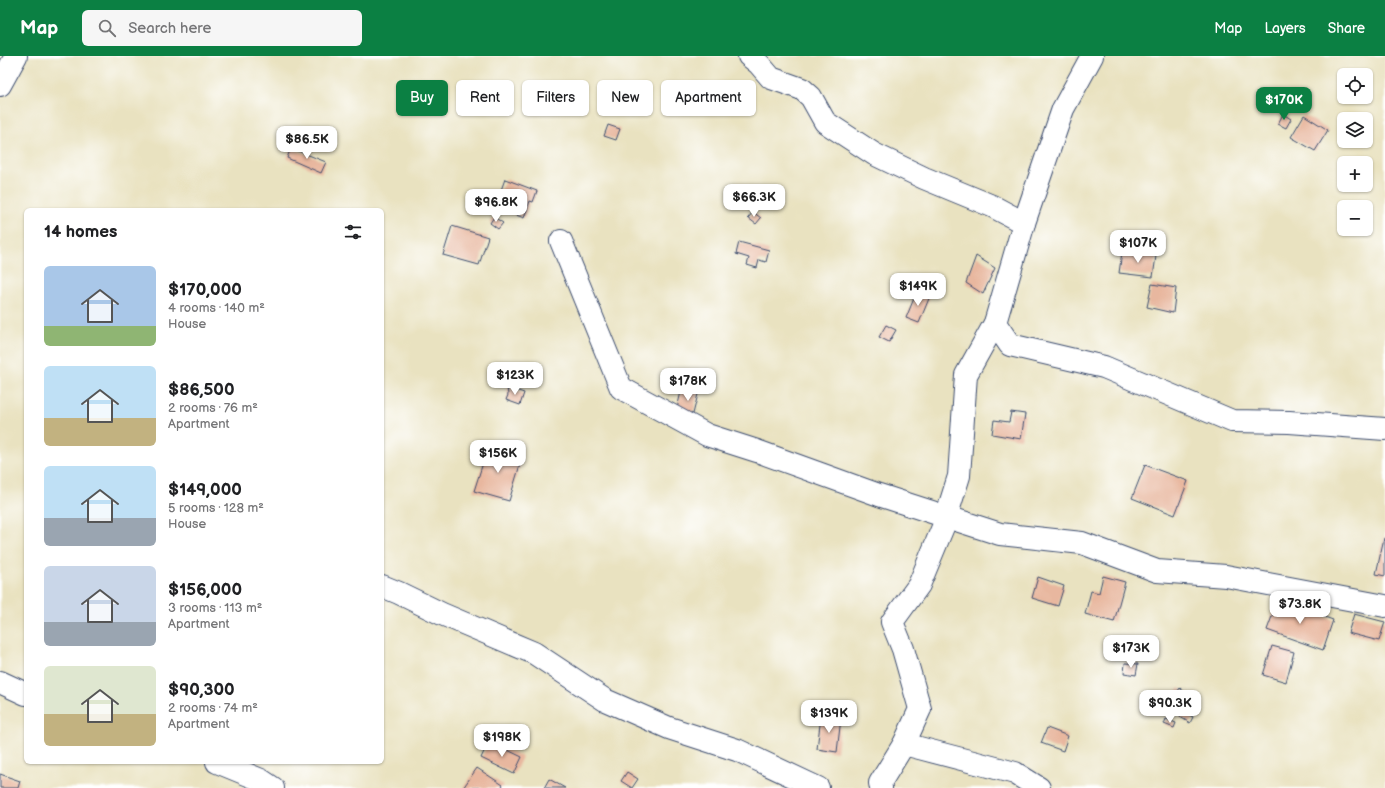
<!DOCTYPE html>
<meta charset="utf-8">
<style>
:root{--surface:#fff;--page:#f6f6f6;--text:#202124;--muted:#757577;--accent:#0b8043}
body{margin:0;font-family:"Balsamiq Sans",sans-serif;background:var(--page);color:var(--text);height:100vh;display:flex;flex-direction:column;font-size:15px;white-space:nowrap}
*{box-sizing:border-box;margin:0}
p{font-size:13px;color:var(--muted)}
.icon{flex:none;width:22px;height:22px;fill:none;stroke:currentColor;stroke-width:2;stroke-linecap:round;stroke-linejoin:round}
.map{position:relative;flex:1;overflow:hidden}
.drawer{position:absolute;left:24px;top:152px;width:360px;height:556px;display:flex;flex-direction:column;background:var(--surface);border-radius:6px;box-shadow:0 1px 3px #0004}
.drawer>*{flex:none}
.banner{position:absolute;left:396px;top:24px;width:380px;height:36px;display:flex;gap:8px}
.tools{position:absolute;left:1337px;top:12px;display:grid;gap:8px}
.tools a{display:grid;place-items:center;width:36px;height:36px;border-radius:6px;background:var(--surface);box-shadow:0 1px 3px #0004;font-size:20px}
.price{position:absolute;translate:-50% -34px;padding:0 9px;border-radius:8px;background:#fff;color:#222;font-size:13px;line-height:26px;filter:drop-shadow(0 1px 2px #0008)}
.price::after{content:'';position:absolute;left:50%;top:24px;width:12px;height:9px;margin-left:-6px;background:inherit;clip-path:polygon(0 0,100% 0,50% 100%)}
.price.on{background:var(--accent);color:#fff}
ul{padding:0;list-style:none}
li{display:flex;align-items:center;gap:12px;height:100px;padding:0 20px}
li span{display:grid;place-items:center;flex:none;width:112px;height:80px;border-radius:6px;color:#555}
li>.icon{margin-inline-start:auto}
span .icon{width:48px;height:48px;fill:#fffc;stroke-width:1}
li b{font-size:17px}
h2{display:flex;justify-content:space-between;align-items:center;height:48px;padding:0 20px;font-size:17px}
.pill{padding:0 14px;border-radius:6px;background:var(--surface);box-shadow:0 1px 3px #0004;font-size:14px;line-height:36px}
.pill.on{background:var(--accent);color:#fff}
header{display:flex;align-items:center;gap:24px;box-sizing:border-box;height:56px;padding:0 20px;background:var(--accent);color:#fff}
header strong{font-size:19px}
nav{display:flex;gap:22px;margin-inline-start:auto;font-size:14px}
.search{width:280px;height:36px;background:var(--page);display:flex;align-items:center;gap:10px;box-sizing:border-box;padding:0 14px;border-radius:6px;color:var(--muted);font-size:15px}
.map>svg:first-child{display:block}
</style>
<header>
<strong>Map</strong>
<div class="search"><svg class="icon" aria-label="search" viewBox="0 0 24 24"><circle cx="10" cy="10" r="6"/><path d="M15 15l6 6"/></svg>Search here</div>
<nav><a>Map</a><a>Layers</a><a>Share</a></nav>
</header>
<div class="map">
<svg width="1385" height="732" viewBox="0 0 1385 732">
<rect width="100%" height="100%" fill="#fff"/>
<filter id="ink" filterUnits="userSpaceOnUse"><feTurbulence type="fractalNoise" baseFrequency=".025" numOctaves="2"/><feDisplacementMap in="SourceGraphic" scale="8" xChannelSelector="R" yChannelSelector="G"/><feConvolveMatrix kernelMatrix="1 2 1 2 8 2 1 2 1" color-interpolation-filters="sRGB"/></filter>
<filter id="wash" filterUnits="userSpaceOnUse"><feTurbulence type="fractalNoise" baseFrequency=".012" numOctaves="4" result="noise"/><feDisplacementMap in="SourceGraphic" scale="16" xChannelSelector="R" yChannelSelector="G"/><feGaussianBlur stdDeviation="0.9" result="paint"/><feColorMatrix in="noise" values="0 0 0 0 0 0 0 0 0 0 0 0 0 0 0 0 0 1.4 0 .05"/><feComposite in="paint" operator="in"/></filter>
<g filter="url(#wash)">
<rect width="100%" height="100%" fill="#e9e2c0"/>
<g id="blocks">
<g fill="#e8b79f">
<path d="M1283,58L1291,63L1286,72L1278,68Z"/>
<path d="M1304,59L1328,74L1315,95L1291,81Z"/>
<path d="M608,69L620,73L616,84L604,80Z"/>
<path d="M291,92L326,106L321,117L287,102Z"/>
<path d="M505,123L537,135L533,146L530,145L524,162L495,151Z"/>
<path d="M753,156L761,162L756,168L748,162Z"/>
<path d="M494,161L503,167L498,173L490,167Z"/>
<path d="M452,170L488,181L479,209L443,199Z"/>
<path d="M739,186L769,194L766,206L759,204L757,212L747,209L749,202L736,198Z"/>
<path d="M1122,196L1156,200L1153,221L1119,217Z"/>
<path d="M976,200L995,212L983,238L966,227Z"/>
<path d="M1152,228L1176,232L1173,257L1147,251Z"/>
<path d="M917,235L930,240L919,267L906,262Z"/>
<path d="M886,269L896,274L889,286L879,281Z"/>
<path d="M683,327L700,330L690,370L676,357Z"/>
<path d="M507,331L524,337L520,349L506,344L508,339Z"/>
<path d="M1011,356L1025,358L1021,383L992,378L994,364L1009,366Z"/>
<path d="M488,391L522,402L509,445L474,435Z"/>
<path d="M1145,409L1188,425L1175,459L1132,442Z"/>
<path d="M1384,482H1385V520L1376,518Z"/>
<path d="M1103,520L1125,526L1114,566L1085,558L1091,535L1099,537Z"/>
<path d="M1038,521L1064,530L1058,550L1032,542Z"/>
<path d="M1278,544L1333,564L1323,594L1267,574Z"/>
<path d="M1354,558L1385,566L1379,585L1348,577Z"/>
<path d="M1272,590L1294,596L1286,626L1263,619Z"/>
<path d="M1125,607L1138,608L1136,619L1124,617Z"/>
<path d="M1180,632L1189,640L1185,646L1176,638Z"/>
<path d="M1183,656L1193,661L1190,667L1180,661Z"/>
<path d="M821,660L841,662L837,696L817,693Z"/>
<path d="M1166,663L1176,667L1174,672L1164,668Z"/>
<path d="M1047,672L1068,680L1063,695L1041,687Z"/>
<path d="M489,685L522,701L514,718L481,702Z"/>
<path d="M477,712L503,729L501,732H463Z"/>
<path d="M627,716L638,723L632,732L621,725Z"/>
<path d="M0,718L20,725L18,732H0Z"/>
<path d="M549,723L565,732H544Z"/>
</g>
</g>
</g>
<g filter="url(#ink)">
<use href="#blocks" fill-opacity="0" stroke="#3a4a6d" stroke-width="1"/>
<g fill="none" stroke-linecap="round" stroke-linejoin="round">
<defs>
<g id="minor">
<path d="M749,0L759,8L771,22L802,33L811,41L825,66L874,98L924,122L992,150L1024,167"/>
<path d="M0,29L16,0"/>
<path d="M561,185L621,332L707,379L757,395L879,439L1000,478L1082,487L1157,515L1226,520L1385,550"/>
<path d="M995,267L1010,289L1104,311L1232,365L1289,366L1385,373"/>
<path d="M382,530L399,537L442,558L534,597L605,644L669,672L737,694L818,732"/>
<path d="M0,626L26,638"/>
<path d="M904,688L1015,717L1039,732"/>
<path d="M217,706L261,724L273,732"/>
<path d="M881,732L880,727L904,688L920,653L903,593L892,566L919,529L943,471L959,420L966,319L995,267L1024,167L1063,53L1092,0"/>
</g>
</defs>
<use href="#minor" stroke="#3a4a6d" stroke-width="24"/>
<use href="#minor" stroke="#fff" stroke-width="22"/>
</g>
</g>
</svg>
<div class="tools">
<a><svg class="icon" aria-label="locate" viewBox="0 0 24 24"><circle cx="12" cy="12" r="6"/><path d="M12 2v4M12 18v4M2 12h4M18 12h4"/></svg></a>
<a><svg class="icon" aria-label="layers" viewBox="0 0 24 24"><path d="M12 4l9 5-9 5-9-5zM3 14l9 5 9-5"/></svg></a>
<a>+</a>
<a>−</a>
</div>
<b class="price on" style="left:1284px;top:65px">$170K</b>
<b class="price" style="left:307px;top:104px">$86.5K</b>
<b class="price" style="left:754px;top:162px">$66.3K</b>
<b class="price" style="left:496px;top:167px">$96.8K</b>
<b class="price" style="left:1138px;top:208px">$107K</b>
<b class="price" style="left:918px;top:251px">$149K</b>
<b class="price" style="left:515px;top:340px">$123K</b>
<b class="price" style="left:688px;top:346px">$178K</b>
<b class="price" style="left:498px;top:418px">$156K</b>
<b class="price" style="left:1300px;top:569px">$73.8K</b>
<b class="price" style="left:1131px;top:613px">$173K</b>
<b class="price" style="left:1170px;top:668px">$90.3K</b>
<b class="price" style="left:829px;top:678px">$139K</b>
<b class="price" style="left:502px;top:702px">$198K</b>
<div class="banner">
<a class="pill on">Buy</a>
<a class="pill">Rent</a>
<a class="pill">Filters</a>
<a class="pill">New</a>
<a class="pill">Apartment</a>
</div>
<section class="drawer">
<h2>14 homes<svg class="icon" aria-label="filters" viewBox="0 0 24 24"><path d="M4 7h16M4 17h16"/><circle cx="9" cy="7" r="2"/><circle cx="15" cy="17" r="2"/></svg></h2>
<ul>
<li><span style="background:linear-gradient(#a9c7e8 75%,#8fb573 0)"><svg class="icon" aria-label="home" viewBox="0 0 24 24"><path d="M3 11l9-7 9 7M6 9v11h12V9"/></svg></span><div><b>$170,000</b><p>4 rooms · 140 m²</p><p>House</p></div></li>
<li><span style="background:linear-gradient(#bfe0f5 65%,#c2b280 0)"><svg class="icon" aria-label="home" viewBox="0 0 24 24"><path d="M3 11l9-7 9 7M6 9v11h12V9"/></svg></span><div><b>$86,500</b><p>2 rooms · 76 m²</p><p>Apartment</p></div></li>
<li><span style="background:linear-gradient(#bfe0f5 65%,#9aa5b1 0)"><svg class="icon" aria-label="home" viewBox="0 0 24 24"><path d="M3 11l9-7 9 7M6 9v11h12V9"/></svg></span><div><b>$149,000</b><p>5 rooms · 128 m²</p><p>House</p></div></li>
<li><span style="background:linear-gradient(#c9d6e8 70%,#9aa5b1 0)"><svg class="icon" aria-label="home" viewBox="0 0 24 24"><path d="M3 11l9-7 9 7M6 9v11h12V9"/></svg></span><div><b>$156,000</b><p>3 rooms · 113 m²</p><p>Apartment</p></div></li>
<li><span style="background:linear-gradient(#dfe7d0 60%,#c2b280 0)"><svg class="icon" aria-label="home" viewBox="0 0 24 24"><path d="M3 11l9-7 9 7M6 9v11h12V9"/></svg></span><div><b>$90,300</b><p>2 rooms · 74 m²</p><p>Apartment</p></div></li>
</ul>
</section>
</div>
